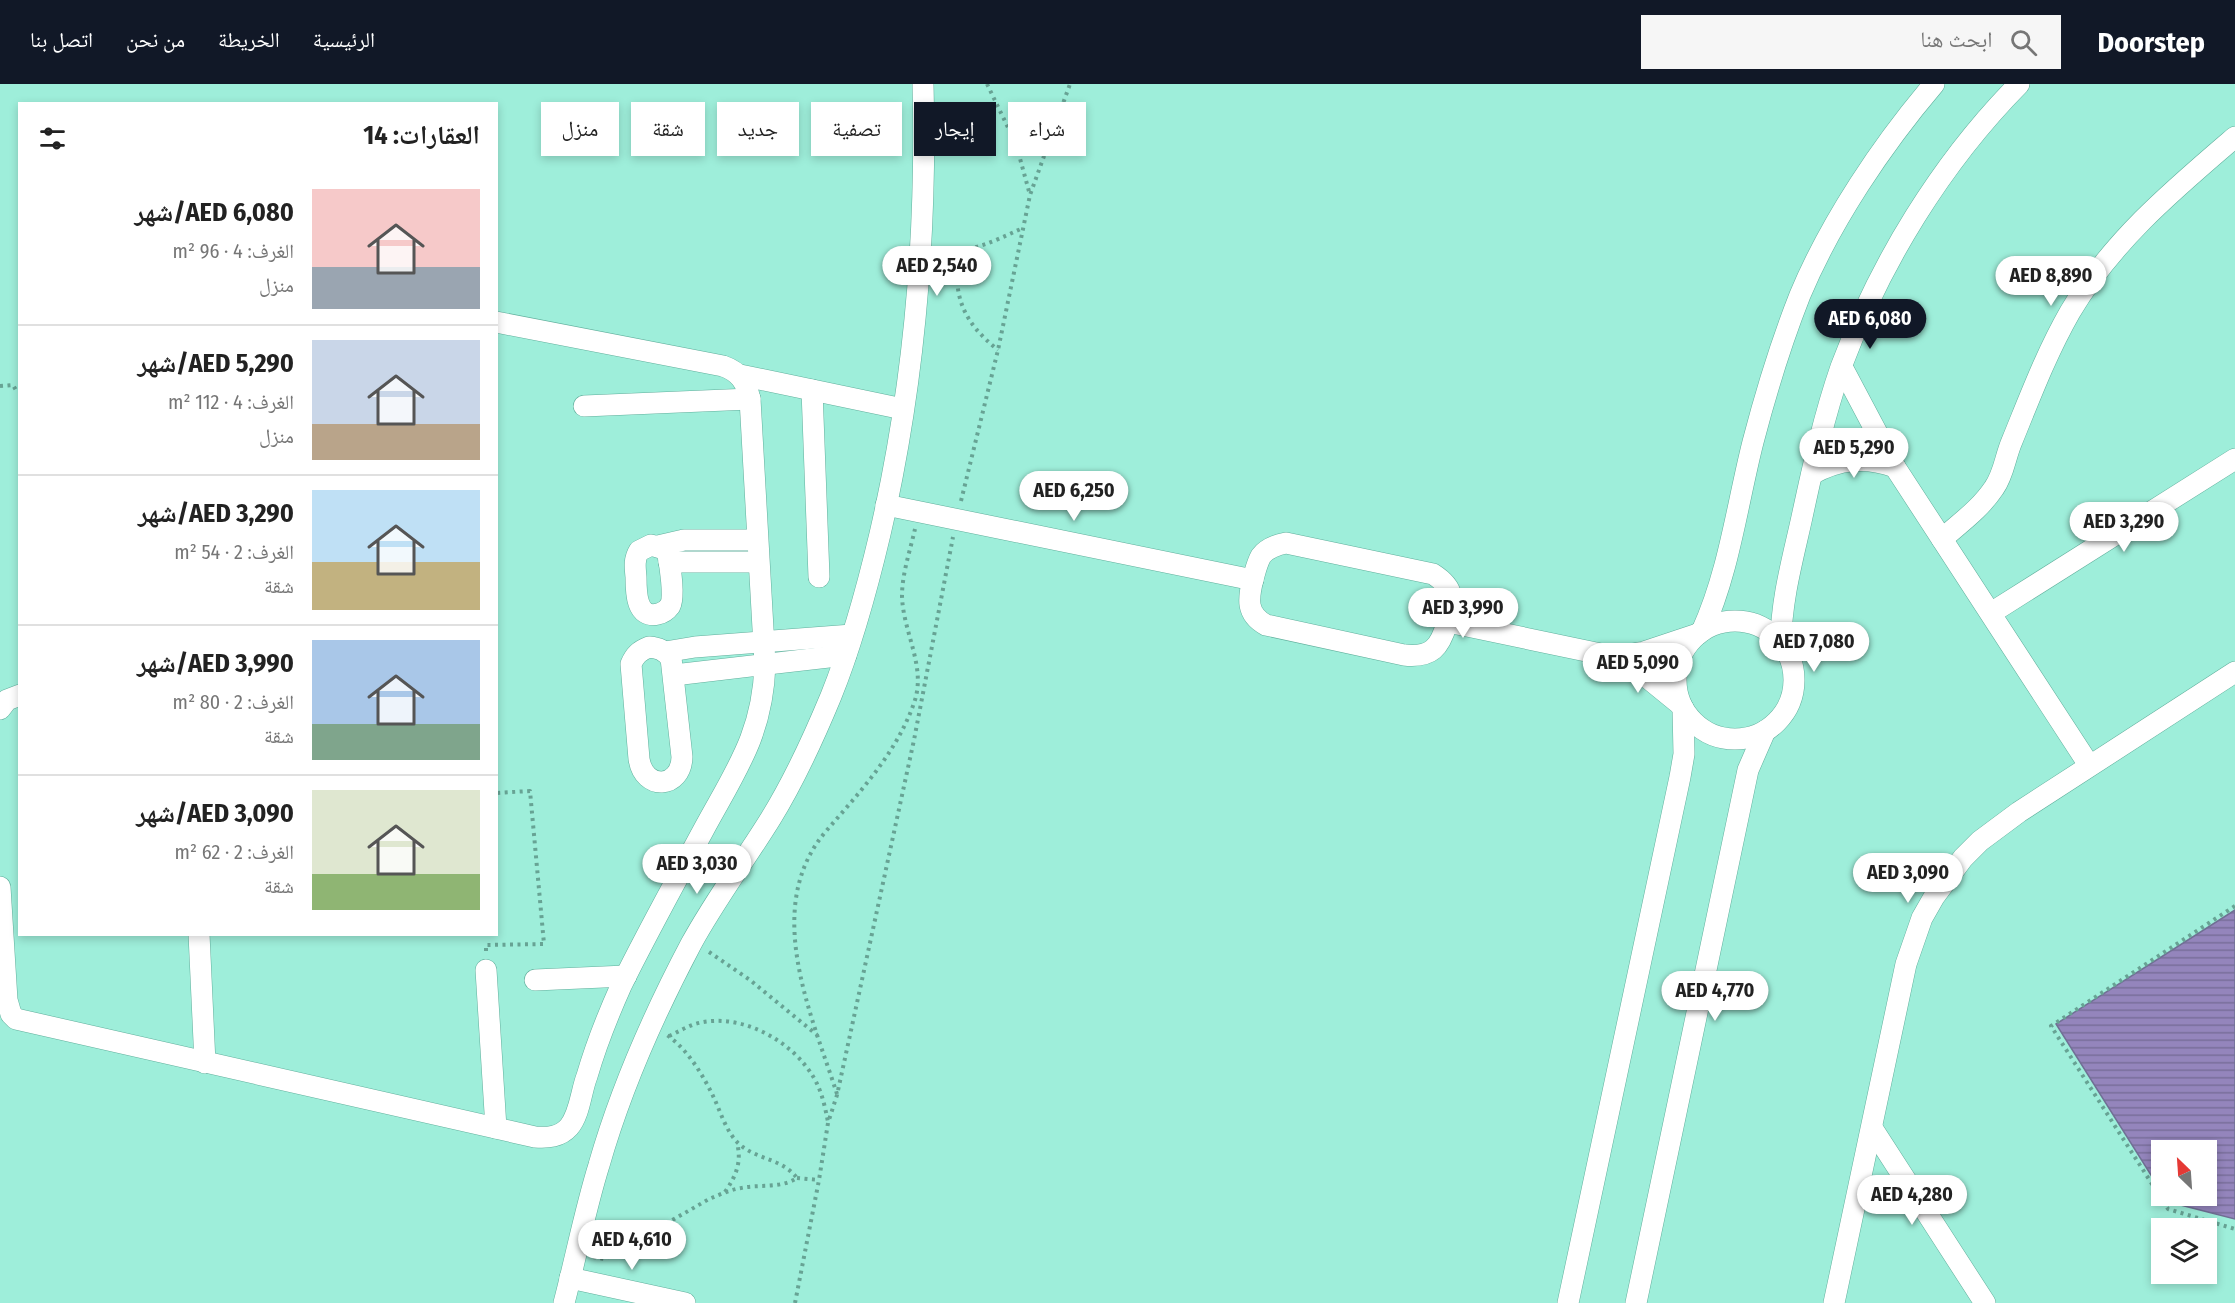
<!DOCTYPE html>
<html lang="ar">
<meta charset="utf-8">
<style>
:root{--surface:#fff;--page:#f6f6f6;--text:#222;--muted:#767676;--line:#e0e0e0;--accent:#111827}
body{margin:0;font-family:"Fira Sans Condensed","Noto Naskh Arabic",sans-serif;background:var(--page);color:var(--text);direction:rtl;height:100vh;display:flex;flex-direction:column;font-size:22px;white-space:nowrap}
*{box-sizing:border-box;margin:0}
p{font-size:20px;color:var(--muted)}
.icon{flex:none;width:33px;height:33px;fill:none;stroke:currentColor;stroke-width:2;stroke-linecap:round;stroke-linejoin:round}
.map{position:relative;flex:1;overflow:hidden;direction:ltr}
.sheet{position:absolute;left:18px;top:18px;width:480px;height:834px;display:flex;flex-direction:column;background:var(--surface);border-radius:0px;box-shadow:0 3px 9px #0003;direction:rtl}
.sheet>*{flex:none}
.guide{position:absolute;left:516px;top:18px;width:570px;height:54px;direction:rtl;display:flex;gap:12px}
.needle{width:39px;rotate:335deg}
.buttons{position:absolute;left:2151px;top:1056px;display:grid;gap:12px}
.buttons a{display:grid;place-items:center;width:66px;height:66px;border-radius:0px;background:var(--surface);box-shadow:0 3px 9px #0003;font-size:30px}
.price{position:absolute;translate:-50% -51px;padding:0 14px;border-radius:21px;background:#fff;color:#222;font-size:20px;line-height:39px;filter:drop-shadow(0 2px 3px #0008)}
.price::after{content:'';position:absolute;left:50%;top:36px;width:18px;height:14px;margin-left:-9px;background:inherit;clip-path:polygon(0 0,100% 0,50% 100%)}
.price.on{background:var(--accent);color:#fff}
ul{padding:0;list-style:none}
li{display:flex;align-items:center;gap:18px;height:150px;padding:0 18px}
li+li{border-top:2px solid var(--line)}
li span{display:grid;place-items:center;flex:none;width:168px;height:120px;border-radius:0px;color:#555}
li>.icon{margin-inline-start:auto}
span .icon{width:72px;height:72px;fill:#fffc;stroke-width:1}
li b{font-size:26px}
h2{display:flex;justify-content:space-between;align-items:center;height:72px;padding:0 18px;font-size:26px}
.tag{padding:0 21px;border-radius:0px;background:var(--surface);box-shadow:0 3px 9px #0003;font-size:21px;line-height:54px}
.tag.on{background:var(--accent);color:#fff}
header{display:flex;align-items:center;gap:36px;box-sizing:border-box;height:84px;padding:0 30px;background:var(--accent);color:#fff}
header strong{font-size:28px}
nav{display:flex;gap:33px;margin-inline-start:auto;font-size:21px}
.search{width:420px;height:54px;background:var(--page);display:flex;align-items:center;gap:15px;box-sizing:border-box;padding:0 21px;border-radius:0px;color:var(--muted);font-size:22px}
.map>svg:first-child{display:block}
</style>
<header>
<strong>Doorstep</strong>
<div class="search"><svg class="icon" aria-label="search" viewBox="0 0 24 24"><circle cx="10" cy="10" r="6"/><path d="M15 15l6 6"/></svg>ابحث هنا</div>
<nav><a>الرئيسية</a><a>الخريطة</a><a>من نحن</a><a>اتصل بنا</a></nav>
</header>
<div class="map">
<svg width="2235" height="1219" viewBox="0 0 2235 1219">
<defs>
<pattern id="water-rules" width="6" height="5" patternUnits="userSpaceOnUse" patternTransform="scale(1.5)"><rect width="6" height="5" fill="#9485bc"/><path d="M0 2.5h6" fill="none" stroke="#786e9a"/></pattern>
</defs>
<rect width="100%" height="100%" fill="#9eeeda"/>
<path fill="url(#water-rules)" stroke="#707094" stroke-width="1.5" d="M2235,826V1135L2169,1118L2165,1112H2206V1066H2162L2161,1107L2056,940Z"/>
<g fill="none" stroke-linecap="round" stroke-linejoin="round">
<defs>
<g id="minor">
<path d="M1842,283L1895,383L2089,681"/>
<path d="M740,291L903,325"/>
<path d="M812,306L819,493"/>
<path d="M584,322L750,315"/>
<path d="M1812,390C1839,375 1865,372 1895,383"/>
<path d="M886,421L1253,496"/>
<path d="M1942,455C1960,439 1980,425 1994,404C2004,390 2005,373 2012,357C2030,313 2046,270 2070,228C2112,157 2173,106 2235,53"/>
<path d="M1286,459L1433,490C1455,504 1454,516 1447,539C1440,563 1432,574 1404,571L1266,541C1246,530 1248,515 1253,495C1255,488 1257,479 1261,472C1267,464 1276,461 1286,459Z"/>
<path d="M651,461L664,465L668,471C670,482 675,513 670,522C667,526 663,529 658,530C636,535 636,508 636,493C635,483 634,475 639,467Z"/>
<path d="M658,462L684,456H757"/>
<path d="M669,478H758"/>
<path d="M1991,529L2235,375"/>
<circle cx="1735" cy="596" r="59"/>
<path d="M1448,538L1615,573L1638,586L1681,621"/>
<path d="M1702,547C1729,488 1737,421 1753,358C1766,308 1781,259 1800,211C1831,137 1882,61 1934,0"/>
<path d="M1781,558C1781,516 1793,474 1802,433C1813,382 1824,332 1841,283C1880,179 1941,79 2019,0"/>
<path d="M649,563C659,564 664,566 671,574L682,673C681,705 644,707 639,675L631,580C635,571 639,567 649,563Z"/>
<path d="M665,568L695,563L852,551"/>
<path d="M1615,573L1644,568L1698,550"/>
<path d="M674,591L846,571"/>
<path d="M0,625L7,616L20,611"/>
<path d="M0,803L7,916L11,930L16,935L535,1053C548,1054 560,1053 569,1043C580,1030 581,1007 587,992C596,961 608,931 621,902C647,849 676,797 704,745C736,686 763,650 765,580L750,315C746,298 740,288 723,282L496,238"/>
<path d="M199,850L205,979"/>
<path d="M486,886L496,1044"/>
<path d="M535,896L626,892"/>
<path d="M1872,1044L1985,1219"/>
<path d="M570,1194L685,1219"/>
<path d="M564,1219C576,1173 585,1126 599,1081C621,1004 654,930 691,860C715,816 745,776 771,734C795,695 814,653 831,612C852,560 867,505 880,450C914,303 927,151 923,0"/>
<path d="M1568,1219L1680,693L1684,670L1683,624"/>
<path d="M1636,1219L1748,686L1765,647"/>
<path d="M1834,1219L1906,880L1922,834L1934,813L1963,774L1980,757L2019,728L2235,588"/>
</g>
</defs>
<use href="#minor" stroke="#60af9c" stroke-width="22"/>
<g stroke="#67a394" stroke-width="4" stroke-dasharray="3 4.5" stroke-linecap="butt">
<path d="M987,0L1016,60L1030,111"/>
<path d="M938,165C974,169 991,158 1023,144"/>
<path d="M959,167C952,212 963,238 998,266"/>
<path d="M0,302L13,301L17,308H20"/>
<path d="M961,417L998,266L1030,111L1070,0"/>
<path d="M2235,822L2051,942L2168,1125L2235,1145"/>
<path d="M486,867V861L544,860L530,707L496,709"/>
<path d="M709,868L750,896L817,951"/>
<path d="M669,952C678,948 686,943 695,940C739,927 792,956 814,994C822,1008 825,1023 828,1038"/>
<path d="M837,1010C811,929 761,822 827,746C860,708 897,668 914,619C927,583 903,549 902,512C902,490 910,467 915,445"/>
<path d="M797,1094L819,1096"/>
<path d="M725,1108C736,1092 742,1078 737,1059"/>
<path d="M593,1173L605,1175L709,1115C719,1111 729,1106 741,1104C759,1100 780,1105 797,1094C782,1074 756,1076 738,1059C726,1047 721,1029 714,1014C703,991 688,966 667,951"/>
<path d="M795,1219L819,1096L828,1039L837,1011L914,656L953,453"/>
</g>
<use href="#minor" stroke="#fff" stroke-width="21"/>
</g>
</svg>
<div class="buttons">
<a><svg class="needle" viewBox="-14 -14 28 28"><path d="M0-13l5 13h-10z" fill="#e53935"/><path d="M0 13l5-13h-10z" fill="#767676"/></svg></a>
<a><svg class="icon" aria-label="layers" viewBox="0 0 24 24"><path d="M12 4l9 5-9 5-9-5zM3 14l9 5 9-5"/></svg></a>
</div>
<b class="price" style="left:937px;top:213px">AED 2,540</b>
<b class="price" style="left:2051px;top:223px">AED 8,890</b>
<b class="price on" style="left:1870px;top:266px">AED 6,080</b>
<b class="price" style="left:1854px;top:395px">AED 5,290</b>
<b class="price" style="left:1074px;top:438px">AED 6,250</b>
<b class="price" style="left:2124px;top:469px">AED 3,290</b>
<b class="price" style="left:1463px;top:555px">AED 3,990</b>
<b class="price" style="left:1814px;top:589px">AED 7,080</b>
<b class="price" style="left:1638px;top:610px">AED 5,090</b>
<b class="price" style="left:697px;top:811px">AED 3,030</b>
<b class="price" style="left:1908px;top:820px">AED 3,090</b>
<b class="price" style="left:1715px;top:938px">AED 4,770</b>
<b class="price" style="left:1912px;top:1142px">AED 4,280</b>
<b class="price" style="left:632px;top:1187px">AED 4,610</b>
<div class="guide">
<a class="tag">شراء</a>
<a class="tag on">إيجار</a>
<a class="tag">تصفية</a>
<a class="tag">جديد</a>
<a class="tag">شقة</a>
<a class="tag">منزل</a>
</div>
<section class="sheet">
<h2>العقارات: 14<svg class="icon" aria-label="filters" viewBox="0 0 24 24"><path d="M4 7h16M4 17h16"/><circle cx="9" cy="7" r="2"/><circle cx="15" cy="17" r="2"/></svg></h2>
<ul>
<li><span style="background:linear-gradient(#f6c9c9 65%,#9aa5b1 0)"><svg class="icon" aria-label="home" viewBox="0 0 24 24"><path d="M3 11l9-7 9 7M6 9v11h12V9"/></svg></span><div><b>AED 6,080/شهر</b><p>الغرف: 4 · 96 m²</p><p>منزل</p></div></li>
<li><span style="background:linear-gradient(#c9d6e8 70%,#b9a48a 0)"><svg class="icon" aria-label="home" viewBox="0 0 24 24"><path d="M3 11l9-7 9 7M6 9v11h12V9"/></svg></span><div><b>AED 5,290/شهر</b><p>الغرف: 4 · 112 m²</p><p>منزل</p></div></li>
<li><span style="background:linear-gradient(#bfe0f5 60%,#c2b280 0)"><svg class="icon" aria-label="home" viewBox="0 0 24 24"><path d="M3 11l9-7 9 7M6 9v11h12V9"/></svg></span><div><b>AED 3,290/شهر</b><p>الغرف: 2 · 54 m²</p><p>شقة</p></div></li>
<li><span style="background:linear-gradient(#a9c7e8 70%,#7fa58c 0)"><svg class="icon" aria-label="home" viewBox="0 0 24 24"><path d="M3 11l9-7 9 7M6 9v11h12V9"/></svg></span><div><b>AED 3,990/شهر</b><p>الغرف: 2 · 80 m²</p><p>شقة</p></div></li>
<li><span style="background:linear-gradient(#dfe7d0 70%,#8fb573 0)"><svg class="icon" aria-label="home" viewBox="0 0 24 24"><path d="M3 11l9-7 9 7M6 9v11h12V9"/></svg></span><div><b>AED 3,090/شهر</b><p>الغرف: 2 · 62 m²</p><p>شقة</p></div></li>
</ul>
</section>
</div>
